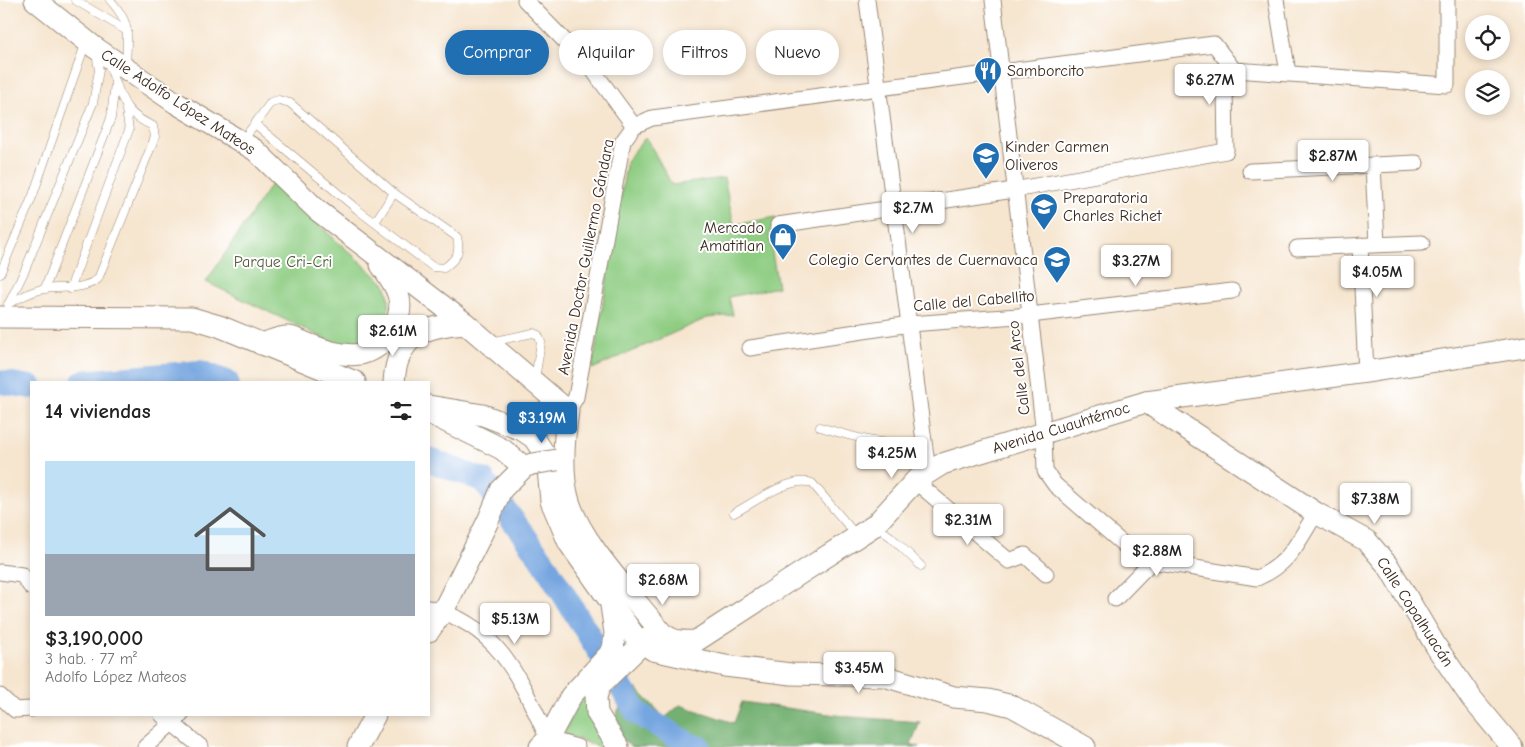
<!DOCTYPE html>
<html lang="es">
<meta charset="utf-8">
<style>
:root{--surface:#fff;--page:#f6f6f6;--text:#222;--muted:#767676;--accent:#1f6fb2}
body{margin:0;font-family:"Comic Neue",sans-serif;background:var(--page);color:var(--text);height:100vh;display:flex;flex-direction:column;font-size:19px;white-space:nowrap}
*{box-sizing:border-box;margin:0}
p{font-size:16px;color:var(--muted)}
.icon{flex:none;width:28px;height:28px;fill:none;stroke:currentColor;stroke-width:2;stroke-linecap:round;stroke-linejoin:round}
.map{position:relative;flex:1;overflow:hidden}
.side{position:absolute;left:30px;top:381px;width:400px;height:335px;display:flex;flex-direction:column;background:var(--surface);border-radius:0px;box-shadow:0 2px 8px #0003}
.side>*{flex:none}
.banner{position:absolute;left:445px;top:30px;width:475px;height:45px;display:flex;gap:10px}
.tools{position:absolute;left:1465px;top:15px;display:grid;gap:10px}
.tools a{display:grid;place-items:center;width:45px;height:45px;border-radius:50%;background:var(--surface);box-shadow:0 2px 8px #0003;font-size:25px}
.price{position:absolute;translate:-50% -42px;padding:0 11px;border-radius:5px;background:#fff;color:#222;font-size:16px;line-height:32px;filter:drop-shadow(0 1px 2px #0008)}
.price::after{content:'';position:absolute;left:50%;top:30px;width:15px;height:11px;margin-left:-8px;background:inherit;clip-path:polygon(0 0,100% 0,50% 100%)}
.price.current{background:var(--accent);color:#fff}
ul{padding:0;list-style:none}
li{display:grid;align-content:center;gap:10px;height:265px;padding:0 15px}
li span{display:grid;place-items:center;height:155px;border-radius:0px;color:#555}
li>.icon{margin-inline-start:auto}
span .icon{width:90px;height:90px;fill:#fffc;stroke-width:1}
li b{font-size:21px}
h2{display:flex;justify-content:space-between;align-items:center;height:60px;padding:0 15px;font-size:21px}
.pill{padding:0 18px;border-radius:22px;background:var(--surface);box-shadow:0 2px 8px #0003;font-size:18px;line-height:45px}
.pill.current{background:var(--accent);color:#fff}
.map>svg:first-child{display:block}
</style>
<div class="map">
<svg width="1525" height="747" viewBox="0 0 1525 747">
<rect width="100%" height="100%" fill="#fff"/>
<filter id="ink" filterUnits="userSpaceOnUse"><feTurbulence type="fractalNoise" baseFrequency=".02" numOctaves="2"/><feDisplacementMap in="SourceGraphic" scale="10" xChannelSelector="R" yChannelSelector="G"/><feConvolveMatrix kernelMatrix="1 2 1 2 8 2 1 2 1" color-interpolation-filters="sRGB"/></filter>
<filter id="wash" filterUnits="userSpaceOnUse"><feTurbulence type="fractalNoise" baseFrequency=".0096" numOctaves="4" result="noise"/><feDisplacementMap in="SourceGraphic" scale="20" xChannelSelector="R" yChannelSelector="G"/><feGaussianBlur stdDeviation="1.12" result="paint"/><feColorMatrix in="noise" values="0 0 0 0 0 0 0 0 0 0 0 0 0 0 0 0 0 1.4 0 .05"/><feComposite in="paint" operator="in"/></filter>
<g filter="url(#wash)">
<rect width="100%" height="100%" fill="#f6e5cf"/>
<g fill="#8fcd83" stroke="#657c50">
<path d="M646,137L672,185L724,178L734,225L776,217L769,235L778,287L729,297L733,315L707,318L592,369L627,160Z"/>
<path d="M272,183L385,284C399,319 376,343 340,346L206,282Z"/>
<path d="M586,690L588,714L605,747H599L563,734Z"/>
</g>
<path fill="#73b071" stroke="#576d48" d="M636,688L665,718L680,705L734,723L742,702L851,717L920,722L911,744L920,747H632L624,741L612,724L623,700Z"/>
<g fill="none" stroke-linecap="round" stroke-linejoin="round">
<g stroke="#76a6e0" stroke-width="24">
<path d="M0,382L31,387"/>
<path d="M83,382L200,372L227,382"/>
<path d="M429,460L483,480L543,561L637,713L694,747H699"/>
</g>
</g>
</g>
<g filter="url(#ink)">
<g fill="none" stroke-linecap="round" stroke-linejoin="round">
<defs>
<g id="lane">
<path d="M75,0L127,31"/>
<path d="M110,0C132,24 127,33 126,65"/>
<path d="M242,141L271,102L279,100L290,103L394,193L457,237C461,253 456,259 444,268L433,267L358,210L255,124"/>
<path d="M375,222L394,193"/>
<path d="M0,274L33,195L86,42"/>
<path d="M45,288L111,118L115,83"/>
<path d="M70,289L129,130L126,110"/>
<path d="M9,303L25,270L93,103L99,70L96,53"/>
<path d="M8,304C20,298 32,290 45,289C64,286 81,291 98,279L155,137L153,126C118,111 123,94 108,64"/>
<path d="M491,342L533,333L538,335L541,342L535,379"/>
<path d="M820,427C854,437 887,448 924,442"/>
<path d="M734,513C755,502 789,476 812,483L857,536"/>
<path d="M876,526L891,537L921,566"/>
</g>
<g id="street">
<path d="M525,0L592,69L634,126"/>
<path d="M867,0L928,472"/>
<path d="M993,0L1044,433L1045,471L1055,485L1130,550L1152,561L1257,578C1290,564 1297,543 1316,513"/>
<path d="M1276,0L1288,73"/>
<path d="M1373,165L1377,244"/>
<path d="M1250,171L1416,163"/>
<path d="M778,225L1014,190L1226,151L1225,87L1234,70"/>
<path d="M1360,245L1366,372"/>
<path d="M1297,248L1422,243"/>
<path d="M750,348L910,324L1030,315L1232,291"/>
<path d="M568,411L576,397L623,141L634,126L652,118L1214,44L1234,70L1447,85V0"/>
<path d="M915,481L1009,561L1025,555L1046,574"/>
<path d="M0,572L22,575L31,587"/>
<path d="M1115,599L1152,561"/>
<path d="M429,608C499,625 520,679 548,739L577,747"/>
<path d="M0,696L15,710L31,709"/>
<path d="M162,715L201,747"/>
<path d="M145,747L181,715"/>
</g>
<g id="secondary">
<path d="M35,0L94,47L176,103L255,150L317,210L465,323L568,411C564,438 561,471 568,498C579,541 633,596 661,632C673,642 681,642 696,641L875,525L915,481L942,464L1146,402L1366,372L1525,347"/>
<path d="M0,317L192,318L219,326L355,382"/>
<path d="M261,344C269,342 278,337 287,337C293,336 302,342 308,344C343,358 375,364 395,325C407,301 395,285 381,265"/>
<path d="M394,382C397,336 423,326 465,323"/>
<path d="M1146,402L1316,513L1367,541L1389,567L1437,648L1472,699L1512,747"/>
<path d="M429,406L483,415L522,430L534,438L547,458L551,501L569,543L636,638L653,650L725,666L791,674L884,676L954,697L988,700L1012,706L1085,747"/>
<path d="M429,413L502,449L524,467"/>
<path d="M429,631L443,611L488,521L501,490L524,467L532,464"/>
<path d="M358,747L375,715"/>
<path d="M540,747L548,739L571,696L613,650L615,633L611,605"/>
<path d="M618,747L597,713L596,697L600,685L650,636"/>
</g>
</defs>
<use href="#lane" stroke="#988876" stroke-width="9"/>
<use href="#street" stroke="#988876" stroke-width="17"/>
<use href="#secondary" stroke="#988876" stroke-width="23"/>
<use href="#lane" stroke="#fff" stroke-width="8"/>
<use href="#street" stroke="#fff" stroke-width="15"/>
<use href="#secondary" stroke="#fff" stroke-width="21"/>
<defs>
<path id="secondary-bridge" d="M532,464L557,460"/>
</defs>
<use href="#secondary-bridge" stroke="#988876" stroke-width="23" stroke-linecap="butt"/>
<use href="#secondary-bridge" stroke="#fff" stroke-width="21"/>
</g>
</g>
<defs>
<symbol id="restaurant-pin" viewBox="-11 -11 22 30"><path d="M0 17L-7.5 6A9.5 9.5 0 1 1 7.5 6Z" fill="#1f6fb2" stroke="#fff"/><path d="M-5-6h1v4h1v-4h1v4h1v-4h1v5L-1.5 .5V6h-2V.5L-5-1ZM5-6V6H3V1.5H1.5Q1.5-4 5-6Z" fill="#fff"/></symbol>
<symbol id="school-pin" viewBox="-11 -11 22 30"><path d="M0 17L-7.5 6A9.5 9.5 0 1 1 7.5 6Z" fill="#1f6fb2" stroke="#fff"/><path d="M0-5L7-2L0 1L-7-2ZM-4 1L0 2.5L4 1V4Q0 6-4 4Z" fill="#fff"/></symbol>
<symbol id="shop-pin" viewBox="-11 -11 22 30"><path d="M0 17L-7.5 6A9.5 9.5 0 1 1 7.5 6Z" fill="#1f6fb2" stroke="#fff"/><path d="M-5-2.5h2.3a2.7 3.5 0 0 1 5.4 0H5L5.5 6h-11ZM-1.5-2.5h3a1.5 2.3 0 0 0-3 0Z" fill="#fff"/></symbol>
</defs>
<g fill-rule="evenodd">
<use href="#restaurant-pin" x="972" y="55" width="32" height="43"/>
<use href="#school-pin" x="970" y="140" width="32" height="43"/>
<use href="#school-pin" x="1028" y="191" width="32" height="43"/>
<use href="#shop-pin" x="767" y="221" width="32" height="43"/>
<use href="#school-pin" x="1041" y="244" width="32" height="43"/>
</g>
<g text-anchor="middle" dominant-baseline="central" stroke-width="4" stroke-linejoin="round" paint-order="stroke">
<g font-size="16" fill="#3b2a1e" stroke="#fff" text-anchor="start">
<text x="1007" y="71">Samborcito</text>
<text x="1005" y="147">Kinder Carmen<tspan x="1005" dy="18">Oliveros</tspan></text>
<text x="1063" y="198">Preparatoria<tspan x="1063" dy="18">Charles Richet</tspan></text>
<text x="764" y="228" text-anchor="end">Mercado<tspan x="764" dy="18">Amatitlan</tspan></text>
<text x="1038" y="260" text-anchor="end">Colegio Cervantes de Cuernavaca</text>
</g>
<g font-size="16" fill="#3b2a1e" stroke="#fff">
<text transform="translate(178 102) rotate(33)">Calle Adolfo López Mateos</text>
<text transform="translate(586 257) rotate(-79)">Avenida Doctor Guillermo Gándara</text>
<text transform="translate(974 301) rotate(-5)">Calle del Cabellito</text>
<text transform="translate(1019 368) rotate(-97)">Calle del Arco</text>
<text transform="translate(1061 428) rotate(-17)">Avenida Cuauhtémoc</text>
<text transform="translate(1415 612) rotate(57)">Calle Copalhuacán</text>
</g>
<g font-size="16" fill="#545b3c" stroke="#fff">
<text x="283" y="262">Parque Cri-Cri</text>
</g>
</g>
</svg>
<div class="tools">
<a><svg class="icon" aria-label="locate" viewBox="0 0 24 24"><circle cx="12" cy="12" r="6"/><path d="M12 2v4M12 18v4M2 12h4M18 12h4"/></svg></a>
<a><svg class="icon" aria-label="layers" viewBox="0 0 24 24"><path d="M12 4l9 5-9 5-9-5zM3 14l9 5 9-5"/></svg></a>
</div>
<b class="price" style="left:1210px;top:106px">$6.27M</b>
<b class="price" style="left:1333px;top:182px">$2.87M</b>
<b class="price" style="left:913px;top:234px">$2.7M</b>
<b class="price" style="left:1136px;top:287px">$3.27M</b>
<b class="price" style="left:1377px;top:298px">$4.05M</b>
<b class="price" style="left:393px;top:357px">$2.61M</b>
<b class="price current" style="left:542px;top:444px">$3.19M</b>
<b class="price" style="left:892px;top:479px">$4.25M</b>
<b class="price" style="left:1375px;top:525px">$7.38M</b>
<b class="price" style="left:968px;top:546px">$2.31M</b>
<b class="price" style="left:1157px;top:577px">$2.88M</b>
<b class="price" style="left:663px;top:606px">$2.68M</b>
<b class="price" style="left:515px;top:645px">$5.13M</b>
<b class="price" style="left:859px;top:694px">$3.45M</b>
<div class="banner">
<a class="pill current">Comprar</a>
<a class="pill">Alquilar</a>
<a class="pill">Filtros</a>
<a class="pill">Nuevo</a>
</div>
<section class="side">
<h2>14 viviendas<svg class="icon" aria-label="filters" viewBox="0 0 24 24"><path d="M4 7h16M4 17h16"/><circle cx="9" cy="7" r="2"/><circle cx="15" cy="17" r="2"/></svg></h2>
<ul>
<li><span style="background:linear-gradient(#bfe0f5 60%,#9aa5b1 0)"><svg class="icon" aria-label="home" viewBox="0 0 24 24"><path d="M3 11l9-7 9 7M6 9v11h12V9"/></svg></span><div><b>$3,190,000</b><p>3 hab. · 77 m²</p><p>Adolfo López Mateos</p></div></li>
</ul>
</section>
</div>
